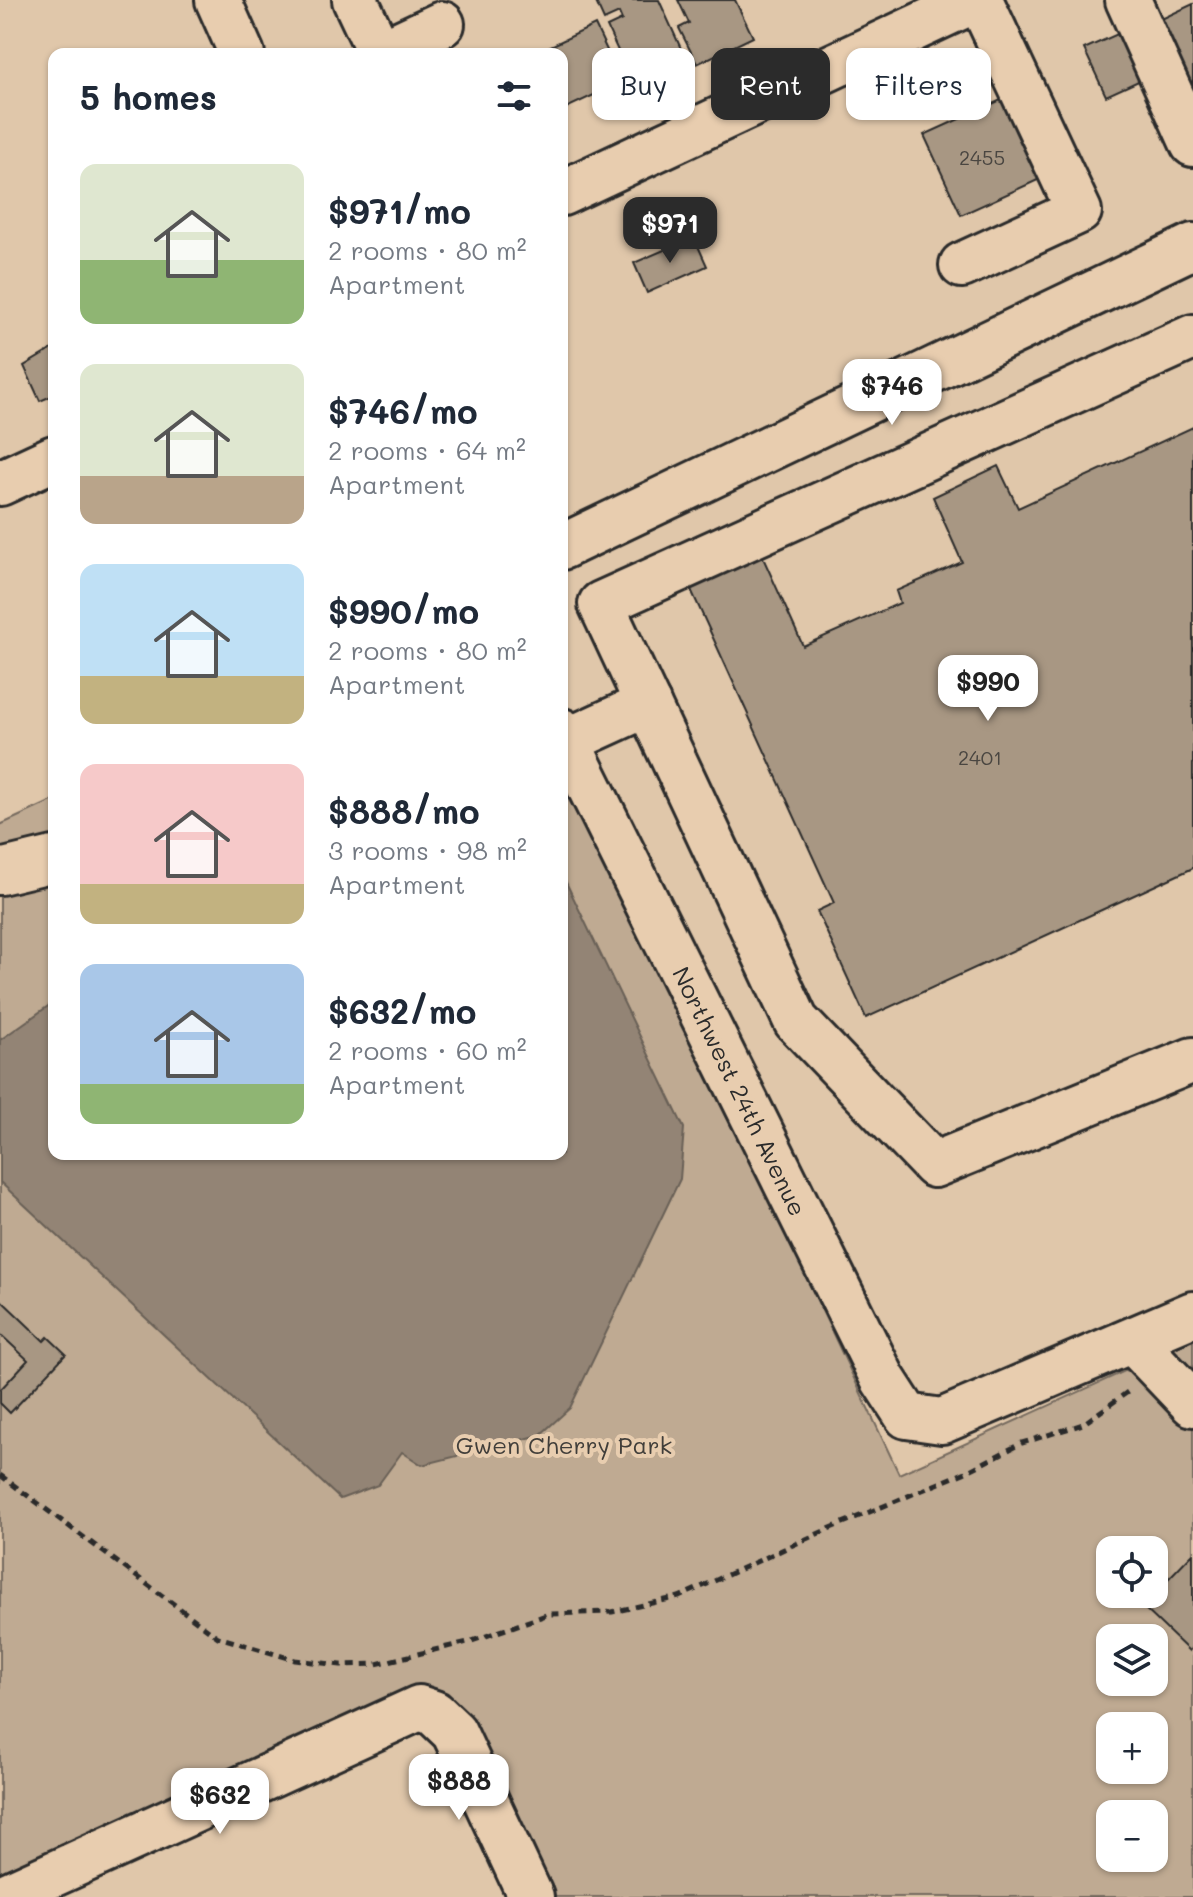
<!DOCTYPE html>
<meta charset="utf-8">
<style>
:root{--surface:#fff;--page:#f6f6f7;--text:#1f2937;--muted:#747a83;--accent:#2b2b2b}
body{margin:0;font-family:Mali,sans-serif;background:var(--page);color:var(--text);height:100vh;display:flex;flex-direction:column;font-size:30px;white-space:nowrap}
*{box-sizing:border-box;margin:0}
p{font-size:26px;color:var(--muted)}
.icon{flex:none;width:44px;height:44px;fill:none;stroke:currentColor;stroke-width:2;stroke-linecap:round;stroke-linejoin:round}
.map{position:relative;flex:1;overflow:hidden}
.sheet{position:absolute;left:48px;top:48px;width:520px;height:1112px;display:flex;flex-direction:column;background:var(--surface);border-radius:16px;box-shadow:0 2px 6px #0004}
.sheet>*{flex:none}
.hud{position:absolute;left:592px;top:48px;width:480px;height:72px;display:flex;gap:16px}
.controls{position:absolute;left:1096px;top:1536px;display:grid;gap:16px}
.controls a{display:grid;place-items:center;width:72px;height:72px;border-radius:16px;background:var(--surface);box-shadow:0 2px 6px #0004;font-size:40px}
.price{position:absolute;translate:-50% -68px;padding:0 18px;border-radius:16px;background:#fff;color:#222;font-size:26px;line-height:52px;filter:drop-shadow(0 2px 4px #0008)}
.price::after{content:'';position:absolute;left:50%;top:48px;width:24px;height:18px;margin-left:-12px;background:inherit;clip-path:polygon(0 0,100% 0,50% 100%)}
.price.current{background:var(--accent);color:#fff}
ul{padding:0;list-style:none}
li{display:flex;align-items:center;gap:24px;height:200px;padding:0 32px}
li span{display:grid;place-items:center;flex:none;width:224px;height:160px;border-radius:16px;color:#555}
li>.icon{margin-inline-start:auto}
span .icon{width:96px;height:96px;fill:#fffc;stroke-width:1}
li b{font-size:34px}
h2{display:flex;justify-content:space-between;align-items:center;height:96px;padding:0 32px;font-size:34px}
.chip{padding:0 28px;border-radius:16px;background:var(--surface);box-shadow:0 2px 6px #0004;font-size:28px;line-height:72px}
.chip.current{background:var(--accent);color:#fff}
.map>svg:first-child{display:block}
</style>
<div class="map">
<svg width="1193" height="1897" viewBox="0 0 1193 1897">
<rect width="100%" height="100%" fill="#e0c7aa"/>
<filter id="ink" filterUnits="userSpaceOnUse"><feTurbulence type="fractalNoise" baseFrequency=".0125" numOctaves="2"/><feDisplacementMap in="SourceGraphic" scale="16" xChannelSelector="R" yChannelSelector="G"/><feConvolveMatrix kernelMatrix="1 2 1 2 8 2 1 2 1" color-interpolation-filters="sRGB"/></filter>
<g filter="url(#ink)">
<path fill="#bfaa92" stroke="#756a5e" stroke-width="2" fill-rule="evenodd" d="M562,759L899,1474L1193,1340V1897H512L420,1699L0,1895V825L54,800V1154H562ZM1110,1550H1154V1594H1110ZM1110,1638H1154V1682H1110ZM1110,1726H1154V1770H1110ZM1110,1814H1154V1858H1110Z"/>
<path fill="#938474" stroke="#696057" stroke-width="2" d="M562,874L684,1128L680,1179L570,1408L540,1435L422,1465L402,1452L378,1485L340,1499L0,1182V1040L54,1002V1154H562Z"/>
<g fill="#a89783" stroke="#2b2b2b" stroke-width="2">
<path d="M595,0H659L683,53L630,77L607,27L622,20L619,13L604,20Z"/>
<path d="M678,0H735L753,37L697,64L679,28L689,23Z"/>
<path d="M1193,4V104L1155,22Z"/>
<path d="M595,25L622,82L562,110V54L536,53Z"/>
<path d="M1122,32L1143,79L1106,96L1084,49Z"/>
<path d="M1003,99L1040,179L961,215L924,135Z"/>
<path d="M694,237L707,266L647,293L634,263Z"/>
<path d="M54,348V395L40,401L24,366Z"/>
<path d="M1193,427V868L866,1018L817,911L834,903L688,583L760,551L803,646L900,603L896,591L962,562L933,497L998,466L1018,508Z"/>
<path d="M0,1299L44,1341L48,1337L66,1354L10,1413L0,1403V1390L28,1360L0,1334Z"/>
<path d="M1193,1553V1646L1189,1651L1142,1606Z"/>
</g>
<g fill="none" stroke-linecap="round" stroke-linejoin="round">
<defs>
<g id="minor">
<path d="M218,0L242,54"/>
<path d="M355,0L380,53L377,54"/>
<path d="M1128,0L1193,144"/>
<path d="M380,53L442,24"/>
<path d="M562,193L975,0"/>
<path d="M962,265L1079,211L980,0"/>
<path d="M1193,337L601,604L796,1021L934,1165L1193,1060"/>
<path d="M0,483L54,458"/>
<path d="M562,547L1193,246"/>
<path d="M562,731L883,1379L907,1416L942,1421L1193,1314"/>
<path d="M567,741L648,704"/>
<path d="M0,872L54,859"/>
<path d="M1133,1341L1193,1404"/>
<path d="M3,1897L419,1708L434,1713L454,1732L531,1897"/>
</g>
</defs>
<use href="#minor" stroke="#2b2b2b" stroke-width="50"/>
<path stroke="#2b2b2b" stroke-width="5" stroke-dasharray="8 6" stroke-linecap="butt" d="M0,1475L218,1637L295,1660L341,1665L376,1664L472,1641L549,1614L612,1612L679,1597L826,1530L966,1472L1022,1443L1083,1424L1129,1391"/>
<use href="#minor" stroke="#e8cdaf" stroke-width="44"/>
</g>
</g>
<g text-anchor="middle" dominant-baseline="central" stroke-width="8" stroke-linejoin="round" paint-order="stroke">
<g font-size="20" fill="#4a4641">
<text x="982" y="157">2455</text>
<text x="980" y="757">2401</text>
</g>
<g font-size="24" fill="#2b2b2b" stroke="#e8cdaf">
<text transform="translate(740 1091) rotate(64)">Northwest 24th Avenue</text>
</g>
<g font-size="24" fill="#413e3a" stroke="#e8cdaf">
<text x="564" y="1444">Gwen Cherry Park</text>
</g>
</g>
</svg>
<div class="controls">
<a><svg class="icon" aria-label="locate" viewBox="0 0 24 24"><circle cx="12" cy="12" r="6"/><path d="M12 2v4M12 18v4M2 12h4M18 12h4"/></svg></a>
<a><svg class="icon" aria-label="layers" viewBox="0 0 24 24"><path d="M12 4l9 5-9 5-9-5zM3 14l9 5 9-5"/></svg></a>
<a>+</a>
<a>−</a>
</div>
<b class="price current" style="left:670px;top:265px">$971</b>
<b class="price" style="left:892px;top:427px">$746</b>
<b class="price" style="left:988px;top:723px">$990</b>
<b class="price" style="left:459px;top:1822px">$888</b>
<b class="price" style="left:220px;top:1836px">$632</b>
<div class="hud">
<a class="chip">Buy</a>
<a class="chip current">Rent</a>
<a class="chip">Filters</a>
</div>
<section class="sheet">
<h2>5 homes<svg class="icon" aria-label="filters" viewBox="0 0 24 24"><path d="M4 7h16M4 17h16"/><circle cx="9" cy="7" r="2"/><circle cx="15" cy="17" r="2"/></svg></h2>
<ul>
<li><span style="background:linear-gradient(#dfe7d0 60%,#8fb573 0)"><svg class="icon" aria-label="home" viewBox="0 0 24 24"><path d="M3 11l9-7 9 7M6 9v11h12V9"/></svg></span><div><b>$971/mo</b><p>2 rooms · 80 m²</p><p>Apartment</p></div></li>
<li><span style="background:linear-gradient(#dfe7d0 70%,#b9a48a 0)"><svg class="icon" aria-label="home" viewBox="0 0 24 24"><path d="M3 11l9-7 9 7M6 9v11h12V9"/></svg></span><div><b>$746/mo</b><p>2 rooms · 64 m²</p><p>Apartment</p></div></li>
<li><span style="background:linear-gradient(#bfe0f5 70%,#c2b280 0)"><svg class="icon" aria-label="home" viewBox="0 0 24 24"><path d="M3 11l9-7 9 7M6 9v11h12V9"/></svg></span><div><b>$990/mo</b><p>2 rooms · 80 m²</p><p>Apartment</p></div></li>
<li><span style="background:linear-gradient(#f6c9c9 75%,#c2b280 0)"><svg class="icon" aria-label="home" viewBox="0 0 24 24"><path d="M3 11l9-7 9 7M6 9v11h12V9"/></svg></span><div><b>$888/mo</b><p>3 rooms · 98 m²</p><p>Apartment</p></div></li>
<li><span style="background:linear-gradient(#a9c7e8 75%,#8fb573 0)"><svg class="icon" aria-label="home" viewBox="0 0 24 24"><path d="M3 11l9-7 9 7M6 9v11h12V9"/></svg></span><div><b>$632/mo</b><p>2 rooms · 60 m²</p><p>Apartment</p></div></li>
</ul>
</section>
</div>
